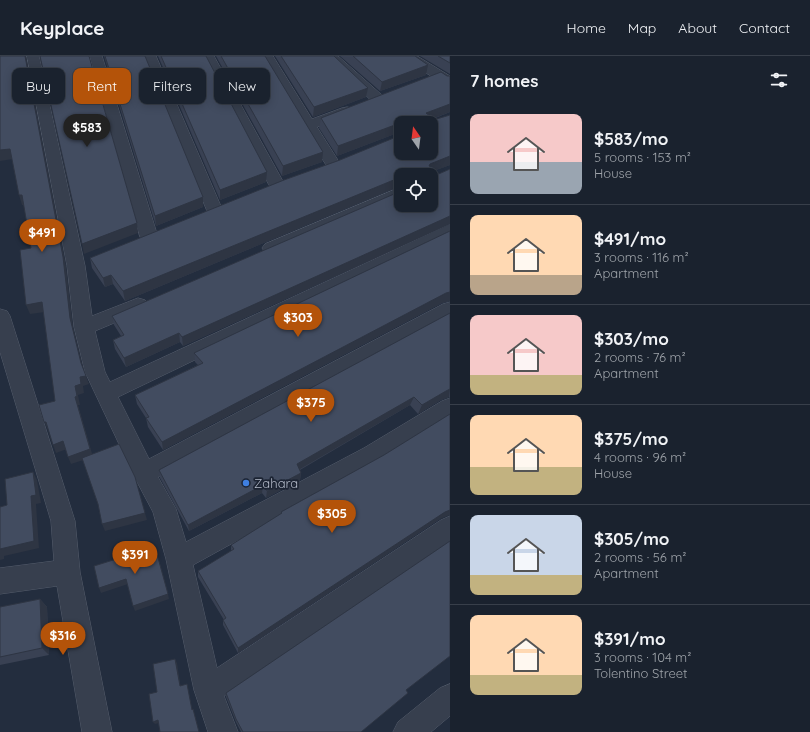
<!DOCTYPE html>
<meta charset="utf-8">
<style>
:root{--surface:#1a222e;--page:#232a36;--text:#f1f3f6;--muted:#9fa4aa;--line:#383f4a;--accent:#b45309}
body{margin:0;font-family:Quicksand,sans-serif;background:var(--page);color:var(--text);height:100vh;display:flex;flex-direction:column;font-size:15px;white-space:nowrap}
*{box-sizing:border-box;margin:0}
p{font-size:13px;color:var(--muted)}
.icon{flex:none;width:22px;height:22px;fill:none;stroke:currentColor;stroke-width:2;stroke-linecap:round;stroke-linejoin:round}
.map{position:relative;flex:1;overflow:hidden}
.side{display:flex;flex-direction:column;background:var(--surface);width:360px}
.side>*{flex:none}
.top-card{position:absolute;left:12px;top:12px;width:378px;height:36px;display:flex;gap:8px}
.needle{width:26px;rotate:346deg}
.tools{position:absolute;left:394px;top:60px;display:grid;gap:8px}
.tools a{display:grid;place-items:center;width:44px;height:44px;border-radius:8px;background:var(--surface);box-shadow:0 2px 10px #0003,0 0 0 1px var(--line);font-size:20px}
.price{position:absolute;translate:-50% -34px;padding:0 9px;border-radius:14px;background:var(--accent);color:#fff;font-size:13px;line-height:26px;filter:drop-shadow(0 1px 2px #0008)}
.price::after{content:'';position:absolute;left:50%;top:24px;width:12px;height:9px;margin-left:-6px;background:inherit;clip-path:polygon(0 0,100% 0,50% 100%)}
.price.active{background:#222;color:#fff}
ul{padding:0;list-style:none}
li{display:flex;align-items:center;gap:12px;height:100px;padding:0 20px}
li+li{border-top:1px solid var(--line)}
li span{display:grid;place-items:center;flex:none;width:112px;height:80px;border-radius:8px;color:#555}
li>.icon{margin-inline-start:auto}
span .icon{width:48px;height:48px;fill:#fffc;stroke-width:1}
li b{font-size:17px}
h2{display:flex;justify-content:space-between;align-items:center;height:48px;padding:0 20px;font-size:17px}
.tag{padding:0 14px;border-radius:8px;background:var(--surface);box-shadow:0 2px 10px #0003,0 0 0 1px var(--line);font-size:14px;line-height:36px}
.tag.active{background:var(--accent);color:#fff}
header{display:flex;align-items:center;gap:24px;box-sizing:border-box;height:56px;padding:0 20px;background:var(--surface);border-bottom:1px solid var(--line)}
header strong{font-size:19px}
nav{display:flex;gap:22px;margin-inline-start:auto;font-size:14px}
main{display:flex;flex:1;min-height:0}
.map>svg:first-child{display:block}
</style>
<header>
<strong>Keyplace</strong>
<nav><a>Home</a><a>Map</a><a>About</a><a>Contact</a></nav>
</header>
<main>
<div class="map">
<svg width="450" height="676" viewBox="0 0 450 676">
<rect width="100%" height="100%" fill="#232d3e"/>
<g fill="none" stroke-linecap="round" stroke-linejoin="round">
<defs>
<g id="minor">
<path d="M27,0H39L85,210L92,260L138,242L145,244L147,249L145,254L95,275L105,316L110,326L450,168V181L118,341L149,403L443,248L450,246V262L158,421L176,453L186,486L364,392L442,345L450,342V362L380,406L193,509L217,612L441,464L450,460V486L224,640L238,676H208L194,634L166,503L153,456L136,424L85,316L74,271L67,210Z"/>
<path d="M90,0H102L158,181L155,185L149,187L143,185L140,181Z"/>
<path d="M144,0H156L223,155L221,159L215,160L209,159L207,155Z"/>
<path d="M202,0H214L285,129L283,132L277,134L271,132L269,129Z"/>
<path d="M261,0H273L312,63L342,52L347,51L352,52L354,55L352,58L317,71L341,109L338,112L333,114L328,112L301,70Z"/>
<path d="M325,0H338L383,40L385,43L383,46L378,47L373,46Z"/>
<path d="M402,0H417L450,20V30L445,29L404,3Z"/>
<path d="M401,131V142L277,196L271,198L265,196L262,192L265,188Z"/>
<path d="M0,253L7,255L10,260L75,465L80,516L112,676H82L57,530L0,538V512L54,505L51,465L0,296Z"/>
<path d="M450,628V660L431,676H393L398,666L440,632Z"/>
</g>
</defs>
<use href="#minor" stroke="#555d6c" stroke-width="1"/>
<use href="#minor" fill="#373f4e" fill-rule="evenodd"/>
</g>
<g fill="#394153">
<path d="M104,0H145L203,151L156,170Z"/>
<path d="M158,0H206L267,116L266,126L220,144Z"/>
<path d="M216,0H265L322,106L282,120Z"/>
<path d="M275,0H334L368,32L366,41L313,61Z"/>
<path d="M340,0H415L426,19L380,35Z"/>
<path d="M420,0H450V18Z"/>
<path d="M441,16L447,20H450V56L433,63V64L450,59V109L433,115L434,120L450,113V168L183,290L180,286L126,311L115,293L113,284L121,280L114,269L112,260L401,135V149H431V119H401V130H400L125,245L113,228L105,231L92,212L90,202L284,124L340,104L401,79V97H431V67H401V76H400L337,100L319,72L321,62Z"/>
<path d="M450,175V245L442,247L163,394L148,371L146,362L137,348L135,339L198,309L195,306L194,297Z"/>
<path d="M450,257V341H449L441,344L418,358L410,349L300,414L301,417L300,424L266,442L262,437L189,475L160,422L159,414Z"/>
<path d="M384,399L440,463L238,597L223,569V564H224L198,521V515L231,495V489L281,458V456Z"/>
<path d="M40,543L47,551L49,599L0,609V551Z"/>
<path d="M406,634L361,676H241L236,666L226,641V637Z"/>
</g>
<g fill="#2e3543">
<path d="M25,0H26L66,210L73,271L84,316L81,307L70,262Z"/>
<path d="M428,9L426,19L380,35L382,26Z"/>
<path d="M368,32L366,41L313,61L314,51Z"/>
<path d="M450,48V56L424,66L426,57Z"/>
<path d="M403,66V67H401L400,76L337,100L338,90Z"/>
<path d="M10,93L13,103L0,105V94Z"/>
<path d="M323,96L322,106L282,120L283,110Z"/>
<path d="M450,100V109L426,118L430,108Z"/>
<path d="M267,116L266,126L220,144V134Z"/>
<path d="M401,121L400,130L125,245L123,235Z"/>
<path d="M19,139H22L25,149H22Z"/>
<path d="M203,141V151L156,170L155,160Z"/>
<path d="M450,160V168L183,290L182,281Z"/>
<path d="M137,167L138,177L84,198L82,188Z"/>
<path d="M111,219L113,228L105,231L103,222Z"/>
<path d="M450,236V245L442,247L163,394L162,386L446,237Z"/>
<path d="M42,246L45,256L30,258L26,249Z"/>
<path d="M179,277L180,286L126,311L124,302Z"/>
<path d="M86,320L89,328L83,330L84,337L78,339L80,349H78L93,401L71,408L68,401L75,330L80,321Z"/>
<path d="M450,333L449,341L441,344L418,358L422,349L446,335Z"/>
<path d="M414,341L410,349L295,416L297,408Z"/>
<path d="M44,366H46L50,374H48Z"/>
<path d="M63,385L67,393L56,397L53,389Z"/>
<path d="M33,416L37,424L41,447L36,448L39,492L4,500V503L0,504V493L31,440Z"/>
<path d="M301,417L300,424L266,442L267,435Z"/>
<path d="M263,429L262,437L189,475L188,469Z"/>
<path d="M450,454V459L440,463L238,597V592L445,456Z"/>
<path d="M145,457L147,464L105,475L102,468Z"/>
<path d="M126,523L128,528L101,537L99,532Z"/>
<path d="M168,538L169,543L135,555L133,550Z"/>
<path d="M40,543L47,551L49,599L42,592Z"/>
<path d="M175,603L177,607L181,633L180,630Z"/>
<path d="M158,664L159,667L155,668L153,666Z"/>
</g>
<g fill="#424c60" stroke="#2e3543">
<path d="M0,0H25L63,201L70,262L81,307L86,320L80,321L81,328L75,330L77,340L75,341L90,393L68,401L63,385L53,389L46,366H44L39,349L55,345L42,246L26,249L20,194L31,192L22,139H19L10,93L0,94Z"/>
<path d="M40,0H89L137,167L82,188Z"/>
<path d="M105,0H145L203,141L155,160Z"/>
<path d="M161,0H206L267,116L220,134Z"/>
<path d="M221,0H265L323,96L283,110Z"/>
<path d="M281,0H334L368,32L314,51Z"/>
<path d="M353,0H415L428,9L382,26Z"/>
<path d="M438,0H450V7Z"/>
<path d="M441,16L447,20H450V48L426,57L427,58L432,59L433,64L450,59V100L430,108L429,110L433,111L434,120L450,113V160L182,281L179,277L124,302L113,284L124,279L112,260L401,135V149H431V119H401V121L123,235L111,219L103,222L90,202L284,124L340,104L401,79V97H431V67H405L403,66L338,90L321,62Z"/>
<path d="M450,175V236L446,237L162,386L146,362L149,361L135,339L203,307L194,297Z"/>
<path d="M450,257V333L446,335L422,349L414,341L297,408L301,417L267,435L263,429L188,469L159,414Z"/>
<path d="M450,358V454L445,456L238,592L223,564L226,562L198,515L234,493L231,489L282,457L281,456L384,399Z"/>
<path d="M119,388L135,421L145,457L102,468L98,448L82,402Z"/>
<path d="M33,416L36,439L31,440L34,485L0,493V451L7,449L5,423Z"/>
<path d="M450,485V600L406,634L408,637L361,676H243L236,663L226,637Z"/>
<path d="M155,491L168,538L133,550L126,523L99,532L94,510Z"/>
<path d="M40,543L42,592L0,601V551Z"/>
<path d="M175,603L180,630L187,628L192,654L193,653L199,676H160L158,664L153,666L149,638L157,636L153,608Z"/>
</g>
<circle fill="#3f7fe0" stroke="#1c2433" stroke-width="1.5" cx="246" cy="427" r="4"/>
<g text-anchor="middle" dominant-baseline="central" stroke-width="3.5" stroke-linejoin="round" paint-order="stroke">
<g font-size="13" fill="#b3bac9" stroke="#1c2433" text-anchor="start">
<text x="254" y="427">Zahara</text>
</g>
</g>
</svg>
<div class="tools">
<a><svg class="needle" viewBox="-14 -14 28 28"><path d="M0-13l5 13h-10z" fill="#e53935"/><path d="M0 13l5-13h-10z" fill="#9fa4aa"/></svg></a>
<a><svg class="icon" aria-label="locate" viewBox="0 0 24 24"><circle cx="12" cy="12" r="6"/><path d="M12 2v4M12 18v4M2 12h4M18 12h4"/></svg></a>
</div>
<b class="price active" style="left:87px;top:92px">$583</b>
<b class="price" style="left:42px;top:197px">$491</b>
<b class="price" style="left:298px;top:282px">$303</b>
<b class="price" style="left:311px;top:367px">$375</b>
<b class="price" style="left:332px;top:478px">$305</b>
<b class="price" style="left:135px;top:519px">$391</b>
<b class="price" style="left:63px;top:600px">$316</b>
<div class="top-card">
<a class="tag">Buy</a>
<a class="tag active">Rent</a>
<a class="tag">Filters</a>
<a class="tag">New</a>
</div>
</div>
<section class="side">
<h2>7 homes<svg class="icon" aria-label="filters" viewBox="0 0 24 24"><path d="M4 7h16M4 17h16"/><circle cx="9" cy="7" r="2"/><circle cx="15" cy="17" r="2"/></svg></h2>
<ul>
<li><span style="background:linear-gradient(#f6c9c9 60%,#9aa5b1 0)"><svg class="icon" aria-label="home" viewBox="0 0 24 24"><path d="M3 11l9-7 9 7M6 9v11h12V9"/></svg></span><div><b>$583/mo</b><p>5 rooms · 153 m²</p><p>House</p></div></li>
<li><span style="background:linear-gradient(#ffd9b3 75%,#b9a48a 0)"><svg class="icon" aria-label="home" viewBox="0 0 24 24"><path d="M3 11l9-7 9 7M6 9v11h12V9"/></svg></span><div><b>$491/mo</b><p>3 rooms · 116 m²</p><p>Apartment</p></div></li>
<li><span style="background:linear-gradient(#f6c9c9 75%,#c2b280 0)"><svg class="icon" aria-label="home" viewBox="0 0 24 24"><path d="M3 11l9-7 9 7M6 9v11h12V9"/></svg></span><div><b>$303/mo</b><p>2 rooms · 76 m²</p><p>Apartment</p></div></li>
<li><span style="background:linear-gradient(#ffd9b3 65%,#c2b280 0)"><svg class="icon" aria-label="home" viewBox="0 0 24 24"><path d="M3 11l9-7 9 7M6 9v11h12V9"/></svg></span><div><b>$375/mo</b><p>4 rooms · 96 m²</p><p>House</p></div></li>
<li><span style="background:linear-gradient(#c9d6e8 75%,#c2b280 0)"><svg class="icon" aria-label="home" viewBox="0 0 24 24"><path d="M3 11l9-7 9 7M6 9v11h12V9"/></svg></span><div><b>$305/mo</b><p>2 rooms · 56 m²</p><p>Apartment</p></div></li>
<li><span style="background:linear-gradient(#ffd9b3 75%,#c2b280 0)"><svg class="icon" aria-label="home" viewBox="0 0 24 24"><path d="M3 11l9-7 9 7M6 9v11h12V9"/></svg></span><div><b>$391/mo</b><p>3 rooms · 104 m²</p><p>Tolentino Street</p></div></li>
</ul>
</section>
</main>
